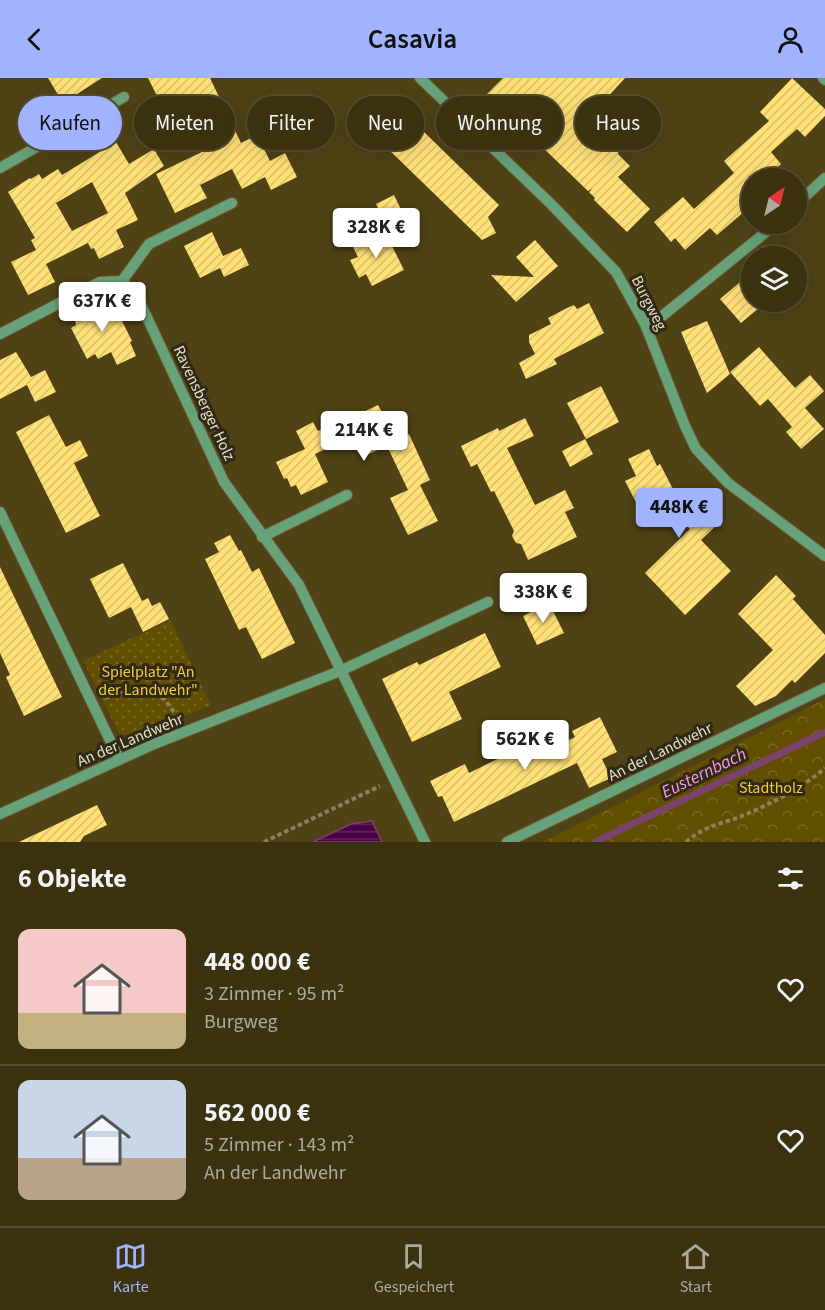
<!DOCTYPE html>
<html lang="de">
<meta charset="utf-8">
<style>
:root{--surface:#3b3210;--page:#423a19;--text:#f1f3f6;--muted:#acaa9f;--line:#544d30;--accent:#a1b3fd}
body{margin:0;font-family:"Source Sans 3",sans-serif;background:var(--page);color:var(--text);height:100vh;display:flex;flex-direction:column;font-size:22px;white-space:nowrap}
*{box-sizing:border-box;margin:0}
p{font-size:20px;color:var(--muted)}
.icon{flex:none;width:33px;height:33px;fill:none;stroke:currentColor;stroke-width:2;stroke-linecap:round;stroke-linejoin:round}
.map{position:relative;height:764px;overflow:hidden}
.drawer{display:flex;flex-direction:column;background:var(--surface);flex:1}
.drawer>*{flex:none}
.hud{position:absolute;left:18px;top:18px;width:789px;height:54px;display:flex;gap:12px}
.needle{width:39px;rotate:35deg}
.buttons{position:absolute;left:741px;top:90px;display:grid;gap:12px}
.buttons a{display:grid;place-items:center;width:66px;height:66px;border-radius:50%;background:var(--surface);box-shadow:0 6px 24px #0002,0 0 0 2px var(--line);font-size:30px}
.price{position:absolute;translate:-50% -51px;padding:0 14px;border-radius:6px;background:#fff;color:#222;font-size:20px;line-height:39px;filter:drop-shadow(0 2px 3px #0008)}
.price::after{content:'';position:absolute;left:50%;top:36px;width:18px;height:14px;margin-left:-9px;background:inherit;clip-path:polygon(0 0,100% 0,50% 100%)}
.price.selected{background:var(--accent);color:#111}
ul{padding:0;list-style:none}
li{display:flex;align-items:center;gap:18px;height:150px;padding:0 18px}
li+li{border-top:2px solid var(--line)}
li span{display:grid;place-items:center;flex:none;width:168px;height:120px;border-radius:12px;color:#555}
li>.icon{margin-inline-start:auto}
span .icon{width:72px;height:72px;fill:#fffc;stroke-width:1}
li b{font-size:26px}
h2{display:flex;justify-content:space-between;align-items:center;height:72px;padding:0 18px;font-size:26px}
.chip{padding:0 21px;border-radius:27px;background:var(--surface);box-shadow:0 6px 24px #0002,0 0 0 2px var(--line);font-size:21px;line-height:54px}
.chip.selected{background:var(--accent);color:#111}
header{display:flex;justify-content:space-between;align-items:center;height:78px;padding:0 18px;background:var(--accent);color:#111;font-size:27px;font-weight:600}
.menu{display:flex;justify-content:space-around;align-items:center;height:84px;border-top:2px solid var(--line);background:var(--surface);font-size:16px;color:var(--muted)}
.menu a{display:grid;justify-items:center;gap:3px}
.menu .selected{color:var(--accent)}
.map>svg:first-child{display:block}
</style>
<header><svg class="icon" aria-label="back" viewBox="0 0 24 24"><path d="M15 5l-7 7 7 7"/></svg>Casavia<svg class="icon" aria-label="person" viewBox="0 0 24 24"><circle cx="12" cy="8" r="4"/><path d="M4 21q1-7 8-7t8 7"/></svg></header>
<div class="map">
<svg width="825" height="764" viewBox="0 0 825 764">
<defs>
<pattern id="grass-dots" width="8" height="8" patternUnits="userSpaceOnUse" patternTransform="scale(1.5)"><rect width="8" height="8" fill="#614e00"/><path d="M2 2h.1M6 6h.1" fill="none" stroke="#786724" stroke-width="1.8" stroke-linecap="round"/></pattern>
<pattern id="forest-crowns" width="20" height="18" patternUnits="userSpaceOnUse" patternTransform="scale(1.5)"><rect width="20" height="18" fill="#614e00"/><path d="M2 6a3 3 0 1 1 6 0M12 15a3 3 0 1 1 6 0" fill="none" stroke="#786724"/></pattern>
<pattern id="water-rules" width="6" height="5" patternUnits="userSpaceOnUse" patternTransform="scale(1.5)"><rect width="6" height="5" fill="#4c0045"/><path d="M0 2.5h6" fill="none" stroke="#66255e"/></pattern>
<pattern id="building-hatch" width="6" height="6" patternUnits="userSpaceOnUse" patternTransform="scale(1.5)"><rect width="6" height="6" fill="#ffe077"/><path d="M-1 1l2-2M0 6l6-6M5 7l2-2" fill="none" stroke="#dac16b"/></pattern>
</defs>
<rect width="100%" height="100%" fill="#4f4215"/>
<path fill="url(#grass-dots)" d="M170,542L211,627L134,659L119,655L83,583Z"/>
<path fill="url(#forest-crowns)" d="M825,621V764H543Z"/>
<path fill="url(#water-rules)" stroke="#7a436c" stroke-width="1.5" d="M372,743L382,764H313L351,746Z"/>
<g fill="none" stroke-linecap="round" stroke-linejoin="round">
<path stroke="#7a436c" stroke-width="7" d="M595,764L825,654"/>
</g>
<g fill="url(#building-hatch)" fill-rule="evenodd">
<path d="M48,0H102L63,25Z"/>
<path d="M148,0H210L241,65L257,57L270,83L285,75L297,99L271,112L265,99L242,111L232,91L200,107L207,120L175,135L156,96L202,74L178,28L165,34Z"/>
<path d="M503,0H625L594,34L621,60L618,76L630,88L618,99L650,131L627,154L594,122L595,120L589,114L592,111L588,113L487,16Z"/>
<path d="M792,0L825,31V38L805,59L797,51L771,74L781,86L765,100H752V127L717,157L710,150L685,172L675,160L671,164L654,144L683,119L694,131L734,95L724,83L769,43L760,34Z"/>
<path d="M413,49L420,56L423,53L499,127L488,139L496,155L482,162L387,70L400,56L403,59Z"/>
<path d="M116,64L129,86L154,71L164,88L125,115L138,142L116,152L124,169L99,181L94,170L91,171L88,165L46,186L55,204L28,217L11,184L36,172L31,162L35,160L8,114L30,100L31,101L39,96L42,101L58,91L62,97ZM92,104L108,135L72,153L56,125Z"/>
<path d="M394,117L406,142L388,151L376,126Z"/>
<path d="M384,152L404,192L372,208L366,196L359,200L350,182L358,179L352,167Z"/>
<path d="M212,154L223,178L241,170L249,187L224,199L220,190L200,200L184,168Z"/>
<path d="M535,162L558,188L516,224L491,197L534,199L516,179Z"/>
<path d="M752,194V224H766L741,245L720,221Z"/>
<path d="M95,221L101,234L114,227L132,263L130,264L136,278L117,287L111,274L98,281L95,276L87,281L71,250L76,247L73,231Z"/>
<path d="M589,225L604,255L554,281L557,286L526,301L519,285L535,276L529,264V257L551,246L548,240L567,230L574,227L577,231Z"/>
<path d="M707,243L730,296L707,315L681,254Z"/>
<path d="M759,269L795,310L810,297L824,313L805,330L824,351L801,371L786,354L792,349L768,321L760,328L730,294Z"/>
<path d="M16,274L31,299L45,292L56,314L35,324L27,307L0,321V282Z"/>
<path d="M601,308L619,344L586,361L567,325Z"/>
<path d="M378,327L397,361L409,356L430,402L420,407L438,443L408,457L390,420L408,412L387,368L366,377L355,357L315,376L328,404L301,417L296,407L291,409L287,400L284,401L276,384L305,371L296,353L313,344L318,353L354,336L355,338Z"/>
<path d="M49,337L66,369L80,362L88,378L74,385L100,438L66,455L16,354Z"/>
<path d="M525,340L534,358L507,370L535,427L565,412L574,430L565,434L577,459L528,482L521,466L516,465L512,458L514,453L494,413L491,414L477,386L471,389L461,368L498,350L499,353Z"/>
<path d="M585,361L593,376L570,389L562,373Z"/>
<path d="M649,371L657,388L660,386L686,436L706,427L721,443L701,462L731,493L685,537L645,495L690,451L659,420L639,430L625,403L636,398L628,381Z"/>
<path d="M230,457L239,473L241,472L252,494L259,490L295,565L262,581L246,549L239,552L205,481L219,474L214,465Z"/>
<path d="M123,485L142,523L148,520L152,528L160,524L169,541L143,554L131,529L109,540L90,501Z"/>
<path d="M0,489L62,619L24,638L6,599L10,597L0,575Z"/>
<path d="M776,497L796,518L793,521L825,557V575L795,605L792,602L776,618L755,628L736,608L773,572L738,536Z"/>
<path d="M549,525L564,555L537,567L523,538Z"/>
<path d="M485,555L501,589L449,614L462,641L412,664L382,601L417,584L419,587Z"/>
<path d="M600,639L617,674L602,681L611,700L589,710L577,685L454,744L442,718L438,719L430,703L465,686L469,695L536,662L542,675L575,659L572,653Z"/>
<path d="M97,727L107,747L84,758L80,764H19Z"/>
</g>
<g fill="none" stroke-linecap="round" stroke-linejoin="round">
<defs>
<g id="minor">
<path d="M420,0L552,127L616,194L645,246L685,348L696,371L728,405L825,478"/>
<path d="M823,0L825,2"/>
<path d="M0,90L124,19"/>
<path d="M796,127L825,100"/>
<path d="M122,203L149,166L232,125"/>
<path d="M645,246L661,239L776,146"/>
<path d="M0,256L100,204L122,203L137,218L224,404L299,507L425,764"/>
<path d="M0,434L119,681"/>
<path d="M262,459L347,417"/>
<path d="M0,736L154,666L340,593L488,524"/>
<path d="M507,764L825,610"/>
</g>
</defs>
<use href="#minor" stroke="#6a5e35" stroke-width="12"/>
<g stroke="#8a7f5b" stroke-width="4" stroke-dasharray="4.5 3" stroke-linecap="butt">
<path d="M105,620C139,605 158,605 178,641"/>
<path d="M264,764L380,708"/>
<path d="M686,764C708,745 725,746 749,735C776,723 803,709 825,690"/>
</g>
<use href="#minor" stroke="#68a27a" stroke-width="10"/>
</g>
<g text-anchor="middle" dominant-baseline="central" stroke-width="6" stroke-linejoin="round" paint-order="stroke">
<g font-size="16" fill="#e5dec7" stroke="#2f2916">
<text transform="translate(649 225) rotate(63)">Burgweg</text>
<text transform="translate(204 325) rotate(65)">Ravensberger Holz</text>
<text transform="translate(130 662) rotate(-23)">An der Landwehr</text>
<text transform="translate(660 674) rotate(-26)">An der Landwehr</text>
</g>
<g font-size="16" fill="#f3cc39" stroke="#2f2916">
<text x="148" y="594">Spielplatz "An<tspan x="148" dy="18">der Landwehr"</tspan></text>
<text x="771" y="710">Stadtholz</text>
</g>
<g font-size="18" font-style="italic" fill="#fc97eb" stroke="#2f2916">
<text transform="translate(704 695) rotate(-26)">Eusternbach</text>
</g>
</g>
</svg>
<div class="buttons">
<a><svg class="needle" viewBox="-14 -14 28 28"><path d="M0-13l5 13h-10z" fill="#e53935"/><path d="M0 13l5-13h-10z" fill="#acaa9f"/></svg></a>
<a><svg class="icon" aria-label="layers" viewBox="0 0 24 24"><path d="M12 4l9 5-9 5-9-5zM3 14l9 5 9-5"/></svg></a>
</div>
<b class="price" style="left:376px;top:181px">328K €</b>
<b class="price" style="left:102px;top:255px">637K €</b>
<b class="price" style="left:364px;top:384px">214K €</b>
<b class="price selected" style="left:679px;top:461px">448K €</b>
<b class="price" style="left:543px;top:546px">338K €</b>
<b class="price" style="left:525px;top:693px">562K €</b>
<div class="hud">
<a class="chip selected">Kaufen</a>
<a class="chip">Mieten</a>
<a class="chip">Filter</a>
<a class="chip">Neu</a>
<a class="chip">Wohnung</a>
<a class="chip">Haus</a>
</div>
</div>
<section class="drawer">
<h2>6 Objekte<svg class="icon" aria-label="filters" viewBox="0 0 24 24"><path d="M4 7h16M4 17h16"/><circle cx="9" cy="7" r="2"/><circle cx="15" cy="17" r="2"/></svg></h2>
<ul>
<li><span style="background:linear-gradient(#f6c9c9 70%,#c2b280 0)"><svg class="icon" aria-label="home" viewBox="0 0 24 24"><path d="M3 11l9-7 9 7M6 9v11h12V9"/></svg></span><div><b>448 000 €</b><p>3 Zimmer · 95 m²</p><p>Burgweg</p></div><svg class="icon" aria-label="heart" viewBox="0 0 24 24"><path d="M12 20l-8-8c-3-5 5-10 8-4 3-6 11-1 8 4z"/></svg></li>
<li><span style="background:linear-gradient(#c9d6e8 65%,#b9a48a 0)"><svg class="icon" aria-label="home" viewBox="0 0 24 24"><path d="M3 11l9-7 9 7M6 9v11h12V9"/></svg></span><div><b>562 000 €</b><p>5 Zimmer · 143 m²</p><p>An der Landwehr</p></div><svg class="icon" aria-label="heart" viewBox="0 0 24 24"><path d="M12 20l-8-8c-3-5 5-10 8-4 3-6 11-1 8 4z"/></svg></li>
</ul>
</section>
<nav class="menu">
<a class="selected"><svg class="icon" aria-label="map" viewBox="0 0 24 24"><path d="M3 6l6-2 6 2 6-2v14l-6 2-6-2-6 2zM9 4v14M15 6v14"/></svg>Karte</a>
<a><svg class="icon" aria-label="saved" viewBox="0 0 24 24"><path d="M7 4h10v16l-5-4-5 4z"/></svg>Gespeichert</a>
<a><svg class="icon" aria-label="home" viewBox="0 0 24 24"><path d="M3 11l9-7 9 7M6 9v11h12V9"/></svg>Start</a>
</nav>
